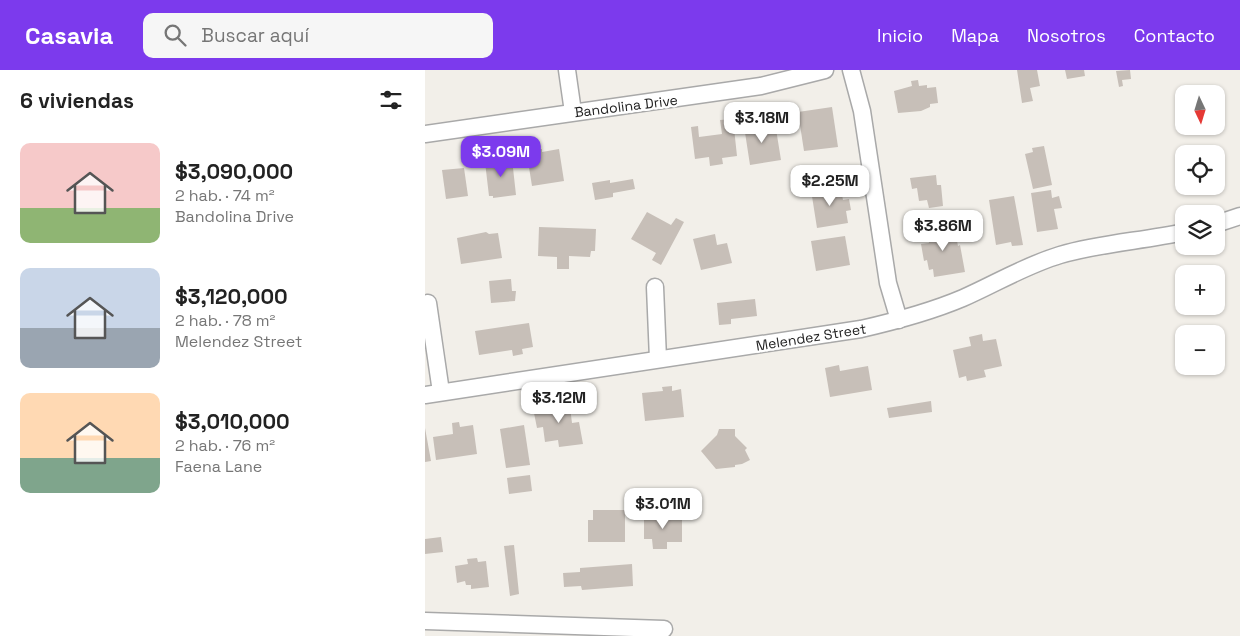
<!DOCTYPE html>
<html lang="es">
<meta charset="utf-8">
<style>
:root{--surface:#fff;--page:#f6f6f6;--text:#222;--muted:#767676;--accent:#7c3aed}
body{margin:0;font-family:"Space Grotesk",sans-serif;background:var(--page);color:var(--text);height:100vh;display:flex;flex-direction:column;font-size:19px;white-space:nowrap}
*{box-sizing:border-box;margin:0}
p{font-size:16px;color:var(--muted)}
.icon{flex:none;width:28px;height:28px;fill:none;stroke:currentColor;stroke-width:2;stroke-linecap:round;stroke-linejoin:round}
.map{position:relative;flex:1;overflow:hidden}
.side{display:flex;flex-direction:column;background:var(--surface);width:425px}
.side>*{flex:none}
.needle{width:32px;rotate:176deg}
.fabs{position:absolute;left:750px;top:15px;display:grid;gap:10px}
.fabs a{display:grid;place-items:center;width:50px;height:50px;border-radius:10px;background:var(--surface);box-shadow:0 1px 4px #0004;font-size:25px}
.price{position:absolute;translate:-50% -42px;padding:0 11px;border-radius:10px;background:#fff;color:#222;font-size:16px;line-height:32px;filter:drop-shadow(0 1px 2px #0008)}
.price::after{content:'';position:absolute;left:50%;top:30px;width:15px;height:11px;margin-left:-8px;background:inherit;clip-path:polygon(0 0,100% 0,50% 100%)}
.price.selected{background:var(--accent);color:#fff}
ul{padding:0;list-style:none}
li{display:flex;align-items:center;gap:15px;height:125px;padding:0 20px}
li span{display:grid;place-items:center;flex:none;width:140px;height:100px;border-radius:10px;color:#555}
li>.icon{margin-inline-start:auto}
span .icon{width:60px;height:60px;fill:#fffc;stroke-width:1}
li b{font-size:21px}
h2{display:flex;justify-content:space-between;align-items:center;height:60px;padding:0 20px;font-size:21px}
header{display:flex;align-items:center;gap:30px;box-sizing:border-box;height:70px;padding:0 25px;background:var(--accent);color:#fff}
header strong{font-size:24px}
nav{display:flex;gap:28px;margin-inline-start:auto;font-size:18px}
.search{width:350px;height:45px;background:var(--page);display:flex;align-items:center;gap:12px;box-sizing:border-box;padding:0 18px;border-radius:10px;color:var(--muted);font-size:19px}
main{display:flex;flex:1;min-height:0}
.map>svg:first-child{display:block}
</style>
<header>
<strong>Casavia</strong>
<div class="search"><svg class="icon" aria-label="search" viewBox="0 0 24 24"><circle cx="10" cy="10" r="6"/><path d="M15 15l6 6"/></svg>Buscar aquí</div>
<nav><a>Inicio</a><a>Mapa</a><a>Nosotros</a><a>Contacto</a></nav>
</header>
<main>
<section class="side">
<h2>6 viviendas<svg class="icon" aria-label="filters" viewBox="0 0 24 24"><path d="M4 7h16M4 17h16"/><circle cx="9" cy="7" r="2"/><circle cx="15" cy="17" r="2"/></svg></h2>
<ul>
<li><span style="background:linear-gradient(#f6c9c9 65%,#8fb573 0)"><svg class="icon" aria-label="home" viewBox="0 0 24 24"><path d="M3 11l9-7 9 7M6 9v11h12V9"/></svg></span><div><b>$3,090,000</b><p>2 hab. · 74 m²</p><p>Bandolina Drive</p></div></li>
<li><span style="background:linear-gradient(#c9d6e8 60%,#9aa5b1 0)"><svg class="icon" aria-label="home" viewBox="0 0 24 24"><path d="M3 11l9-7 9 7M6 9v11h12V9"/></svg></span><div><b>$3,120,000</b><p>2 hab. · 78 m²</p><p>Melendez Street</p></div></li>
<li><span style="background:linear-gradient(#ffd9b3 65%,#7fa58c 0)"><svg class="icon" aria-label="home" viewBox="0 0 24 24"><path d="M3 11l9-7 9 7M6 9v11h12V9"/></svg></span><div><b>$3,010,000</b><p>2 hab. · 76 m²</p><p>Faena Lane</p></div></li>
</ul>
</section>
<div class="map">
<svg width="815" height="566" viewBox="0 0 815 566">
<rect width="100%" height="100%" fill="#f2efe9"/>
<g fill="#c7bfb8">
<path d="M592,0H612L615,16L605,18L608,31L597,33Z"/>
<path d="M640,0H659L660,6L642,9Z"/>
<path d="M705,0L706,9L697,10L698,16L694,17L691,1Z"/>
<path d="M493,10L494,16L502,15V18L511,17L513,33L505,34V37L496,41L473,43L469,21L487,16L486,11Z"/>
<path d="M407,37L413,77L379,81L373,42Z"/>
<path d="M308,49L312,86L297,88L298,94L285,96L284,87L270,89L266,57L273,56L274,67L297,64L295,50Z"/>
<path d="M341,53L342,60L351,59L356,90L325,95L319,56Z"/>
<path d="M619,76L627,115L608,119L600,84L608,82L607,78Z"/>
<path d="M117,79V82L134,79L139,111L107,116L102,85L110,84L109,80Z"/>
<path d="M79,87L81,90L87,89L91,125L68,128V126H64L60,92L74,90V88Z"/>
<path d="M39,98L43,126L21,129L17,100Z"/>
<path d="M511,105L512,115H516L518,136L504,138L502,130L494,131L492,118L487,119L485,108Z"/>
<path d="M208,109L210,119L188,123V127L170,130L167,113L185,110V113Z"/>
<path d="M415,115L418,130L424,129L426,140L421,141L423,153L392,158L386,120Z"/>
<path d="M626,120L627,128L634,126L637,138L629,139L633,159L612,162L606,123Z"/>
<path d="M589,126L598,175L587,176L586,172L571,175L564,130Z"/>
<path d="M222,142L246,155L251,148L259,152L236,195L227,190L231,183L206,169Z"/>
<path d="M529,155L533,176L535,175L540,202L509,207L508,199L504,200L502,190L499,191L496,174L504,173L502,159Z"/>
<path d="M114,157L171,159L170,181H166L165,187L144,186V199H132V187L113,186Z"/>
<path d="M61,162L64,164L73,163L77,188L36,194L32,168Z"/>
<path d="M290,164L292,175L302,173L307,193L276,200L268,169Z"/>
<path d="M420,166L425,195L391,201L386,171Z"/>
<path d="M86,209L87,221H91L90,231L66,233L64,211Z"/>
<path d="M330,229L332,246L306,249V254L294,255L292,233Z"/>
<path d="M104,253L108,277L97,279L98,284L88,286L87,280L54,285L50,261Z"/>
<path d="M557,264L558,271L571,269L577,296L559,300L561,307L542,311L541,306L534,308L528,280L546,276L544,267Z"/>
<path d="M414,295L415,301L443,296L447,320L405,327L400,298Z"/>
<path d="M247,316V321L256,319L259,347L220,351L217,323L238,321L237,317Z"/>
<path d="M144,329L147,353L154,352L158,374L134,377L133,370L120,372L118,357L112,358L109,343L119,342L117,333Z"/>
<path d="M506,331L507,342L464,348L462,338Z"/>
<path d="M34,352L35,357L48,355L52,384L11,390L8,367L28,364L27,353Z"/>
<path d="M99,355L105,395L81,398L75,359Z"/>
<path d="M0,358L6,391L0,392Z"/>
<path d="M294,359H310V366L322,378L320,380L325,390L317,394L310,395V397L291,399L276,381L292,365Z"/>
<path d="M105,405L107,421L84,424L82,408Z"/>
<path d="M226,439H237V449H257V472H242V479H228L227,469H219V450H227Z"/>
<path d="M168,440H200V472H163V450H168Z"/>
<path d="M16,467L18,482L0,484V469Z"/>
<path d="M89,475L94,524L85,526L79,476Z"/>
<path d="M52,488L53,492L61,491L64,517L46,519V515H41L40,511L32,513L30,496L43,494L42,489Z"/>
<path d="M207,494L208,516L157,520L156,516L139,517L138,503L155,502V498Z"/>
</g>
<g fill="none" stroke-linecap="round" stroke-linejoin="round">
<defs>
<g id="street">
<path d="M142,0L148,42"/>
<path d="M426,0L437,41L463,213L474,250"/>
<path d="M0,64L336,16L400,0"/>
<path d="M791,154L815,146"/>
<path d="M230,217L233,289"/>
<path d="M3,233L16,322"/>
<path d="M0,325L436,259C471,251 505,242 538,228C570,214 601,195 635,185C676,173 718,171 759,162"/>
<path d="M0,551L239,559"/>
</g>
</defs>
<use href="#street" stroke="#a9a9a9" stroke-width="19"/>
<use href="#street" stroke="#fff" stroke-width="16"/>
</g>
<g text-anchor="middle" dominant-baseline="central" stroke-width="4.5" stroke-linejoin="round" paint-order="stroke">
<g font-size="14" fill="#222" stroke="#fff">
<text transform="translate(201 36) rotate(-7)">Bandolina Drive</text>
<text transform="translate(386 267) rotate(-9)">Melendez Street</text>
</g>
</g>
</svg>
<div class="fabs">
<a><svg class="needle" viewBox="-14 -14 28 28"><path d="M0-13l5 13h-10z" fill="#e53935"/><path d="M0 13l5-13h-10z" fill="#767676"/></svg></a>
<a><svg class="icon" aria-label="locate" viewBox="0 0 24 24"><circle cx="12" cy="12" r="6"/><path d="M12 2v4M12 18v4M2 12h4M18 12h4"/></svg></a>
<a><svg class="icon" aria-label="layers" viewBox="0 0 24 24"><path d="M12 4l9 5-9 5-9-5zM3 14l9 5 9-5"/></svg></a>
<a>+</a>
<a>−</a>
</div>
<b class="price" style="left:337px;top:74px">$3.18M</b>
<b class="price selected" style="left:76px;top:108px">$3.09M</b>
<b class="price" style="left:405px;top:137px">$2.25M</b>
<b class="price" style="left:518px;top:182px">$3.86M</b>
<b class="price" style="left:134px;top:354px">$3.12M</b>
<b class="price" style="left:238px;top:460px">$3.01M</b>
</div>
</main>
